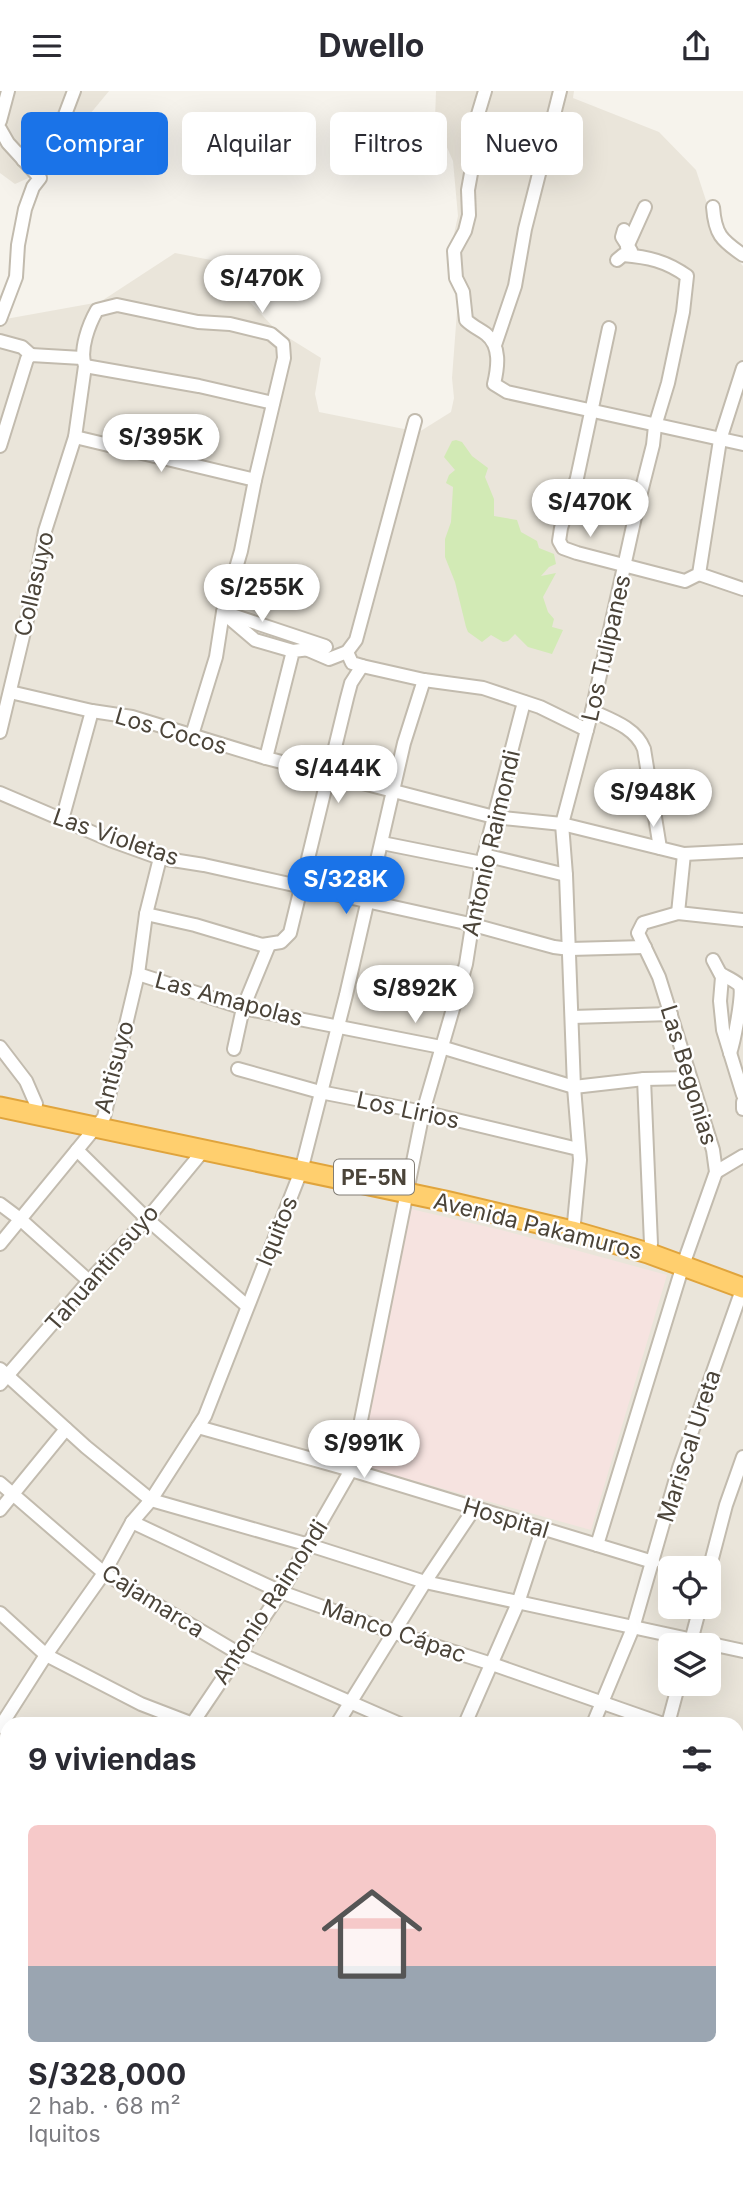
<!DOCTYPE html>
<html lang="es">
<meta charset="utf-8">
<style>
:root{--surface:#fff;--page:#f2f2f3;--text:#2b2b33;--muted:#7c7c81;--line:#e1e1e2;--accent:#1a73e8}
body{margin:0;font-family:Inter,sans-serif;background:var(--page);color:var(--text);height:100vh;display:flex;flex-direction:column;font-size:26px;white-space:nowrap}
*{box-sizing:border-box;margin:0}
p{font-size:23px;color:var(--muted)}
.icon{flex:none;width:38px;height:38px;fill:none;stroke:currentColor;stroke-width:2;stroke-linecap:round;stroke-linejoin:round}
.map{position:relative;flex:1;overflow:hidden}
.details{position:absolute;left:0px;top:1626px;width:744px;height:471px;display:flex;flex-direction:column;background:var(--surface);border-radius:21px 21px 0 0;box-shadow:0 7px 28px #0002}
.details>*{flex:none}
.banner{position:absolute;left:21px;top:21px;width:702px;height:63px;display:flex;gap:14px}
.tools{position:absolute;left:658px;top:1465px;display:grid;gap:14px}
.tools a{display:grid;place-items:center;width:63px;height:63px;border-radius:10px;background:var(--surface);box-shadow:0 7px 28px #0002;font-size:35px}
.price{position:absolute;translate:-50% -60px;padding:0 16px;border-radius:24px;background:#fff;color:#222;font-size:23px;line-height:46px;filter:drop-shadow(0 2px 4px #0008)}
.price::after{content:'';position:absolute;left:50%;top:42px;width:21px;height:16px;margin-left:-10px;background:inherit;clip-path:polygon(0 0,100% 0,50% 100%)}
.price.on{background:var(--accent);color:#fff}
ul{padding:0;list-style:none}
li{display:grid;align-content:center;gap:14px;height:371px;padding:0 28px}
li+li{border-top:2px solid var(--line)}
li span{display:grid;place-items:center;height:217px;border-radius:10px;color:#555}
li>.icon{margin-inline-start:auto}
span .icon{width:126px;height:126px;fill:#fffc;stroke-width:1}
li b{font-size:30px}
h2{display:flex;justify-content:space-between;align-items:center;height:84px;padding:0 28px;font-size:30px}
.tag{padding:0 24px;border-radius:10px;background:var(--surface);box-shadow:0 7px 28px #0002;font-size:24px;line-height:63px}
.tag.on{background:var(--accent);color:#fff}
header{display:flex;justify-content:space-between;align-items:center;height:91px;padding:0 28px;background:var(--surface);font-size:32px;font-weight:700}
.map>svg:first-child{display:block}
</style>
<header><svg class="icon" aria-label="menu" viewBox="0 0 24 24"><path d="M4 6h16M4 12h16M4 18h16"/></svg>Dwello<svg class="icon" aria-label="share" viewBox="0 0 24 24"><path d="M12 15V3M7 8l5-5 5 5M5 13v7h14v-7"/></svg></header>
<div class="map">
<svg width="743" height="2095" viewBox="0 0 743 2095">
<rect width="100%" height="100%" fill="#f6f3ec"/>
<g fill="#eae5da" fill-rule="evenodd">
<path d="M0,0H109L42,81L15,93L0,82Z"/>
<path d="M436,0H574L573,7L659,41L696,79L718,146L743,175V2095H0V229L100,211L175,162L211,169L276,239L321,267L315,303L319,321L419,341L451,321L454,307L452,287L458,207L450,161L458,125L453,70L435,29ZM670,1477H709V1516H670ZM670,1554H709V1592H670ZM7,1633H737V2090H7Z"/>
</g>
<path fill="#f6e3e0" d="M411,1118L505,1140L667,1184L591,1439L358,1374Z"/>
<path fill="#d2eab5" d="M456,349L462,351L472,365L488,377L485,386L494,408V425L517,429L521,441L537,450L539,457L554,463L556,473L549,476L541,485L556,482L543,506L548,521L554,528L552,536L563,539L552,563L528,556L515,543L508,550L503,551L491,544L482,551L468,541L466,536L455,491L445,466V448L451,431L453,396L446,392L449,384L455,379L444,366L452,350Z"/>
<g fill="none" stroke-linecap="round" stroke-linejoin="round">
<defs>
<g id="minor">
<path d="M485,0L476,30L475,60L468,99L469,124L465,140L454,160L456,187L463,201L466,229C472,235 479,238 486,243C501,255 498,276 494,293L507,301L743,353"/>
<path d="M0,30L8,0"/>
<path d="M0,38L8,52L40,87L33,96L25,118L18,154L16,186L0,228"/>
<path d="M23,69V62L57,45L74,0"/>
<path d="M713,116C715,143 721,149 743,164"/>
<path d="M624,139L622,146L631,160"/>
<path d="M627,156L645,116"/>
<path d="M609,237L577,387L561,437L559,450L563,457L577,462L685,490L699,483L720,349L743,277"/>
<path d="M0,250L22,256L31,264"/>
<path d="M495,254L515,195L525,138L560,0"/>
<path d="M85,275L199,295L273,312"/>
<path d="M75,346L255,389"/>
<path d="M0,355L27,268L31,264L82,267"/>
<path d="M699,483L743,498"/>
<path d="M223,521L325,555"/>
<path d="M228,526L255,549L293,560"/>
<path d="M308,559L329,568L347,561L356,549L415,330"/>
<path d="M347,561L352,572L362,575L424,589L483,597L540,616L587,639"/>
<path d="M10,601L92,620L132,626L266,667L494,726L562,733L684,763L743,760"/>
<path d="M592,620C612,629 636,637 644,658L660,757"/>
<path d="M0,641L35,495L45,440L75,346L85,275C79,259 89,233 97,219L117,214L198,231L230,233L271,243L283,253L284,267L255,389L241,460L223,521L216,566L192,644"/>
<path d="M266,667L293,560L326,556"/>
<path d="M0,702L110,749L160,767L204,774L470,833L554,856L570,858L645,856"/>
<path d="M62,729L92,620"/>
<path d="M382,752L482,772"/>
<path d="M484,764L566,784"/>
<path d="M678,822L684,763"/>
<path d="M146,823L195,834L262,854L281,851L290,842L347,607L351,592L362,575"/>
<path d="M713,869L722,886L720,910L723,939L743,1004"/>
<path d="M138,883L243,917L441,956L574,996L644,988L690,987"/>
<path d="M721,883C726,886 736,890 740,895C743,904 734,951 730,962"/>
<path d="M572,926L671,923"/>
<path d="M0,956L26,990L36,1013"/>
<path d="M234,958L243,917L269,854"/>
<path d="M238,978L320,1001L423,1021L578,1058"/>
<path d="M644,988L651,1153"/>
<path d="M743,1011V1018"/>
<path d="M77,1059L147,1128L247,1215"/>
<path d="M716,1081L743,1065"/>
<path d="M0,1113L20,1128L89,1190"/>
<path d="M574,1132L580,1069L574,996L566,784L562,733L592,620L637,417L653,354L655,335L668,292L683,221L687,185C666,170 648,166 623,164L617,169"/>
<path d="M0,1153L104,1026L138,883L146,823L160,767"/>
<path d="M0,1278L86,1356L151,1409L309,1454L425,1491L743,1560"/>
<path d="M0,1293L89,1190L147,1128L203,1060"/>
<path d="M198,1336L351,1379L653,1471"/>
<path d="M0,1392L104,1482L169,1521L238,1562L400,1633"/>
<path d="M0,1419L66,1338"/>
<path d="M132,1431L281,1501L395,1542L492,1573L663,1633"/>
<path d="M597,1454L683,1174L716,1081L713,1059L659,886L638,842L643,832L678,822L743,829"/>
<path d="M709,1479L726,1414L743,1366"/>
<path d="M0,1522L46,1564L141,1613L193,1633"/>
<path d="M690,1554L700,1516"/>
<path d="M192,1633L281,1501L351,1379L423,1021L466,873L482,772L524,611"/>
<path d="M337,1633L425,1491L474,1418"/>
<path d="M465,1633L518,1512L542,1439"/>
<path d="M593,1633L633,1537L679,1377L743,1196"/>
<path d="M668,1633L679,1592"/>
<path d="M0,1636L46,1564L104,1482L132,1431L151,1409L205,1325L301,1080L346,904L404,652L424,589"/>
<path d="M737,1655L743,1656"/>
<path d="M737,1703L743,1680"/>
<path d="M737,1742L743,1744"/>
<path d="M0,1753L7,1755"/>
<path d="M737,1852L743,1855"/>
<path d="M0,1860L7,1862"/>
<path d="M0,1921L7,1910"/>
<path d="M0,2019L7,2024"/>
<path d="M737,2020L743,2001"/>
<path d="M0,2089L7,2076"/>
<path d="M110,2090L118,2095"/>
<path d="M694,2090L711,2095"/>
<path d="M51,2095L54,2090"/>
<path d="M139,2095L143,2090"/>
<path d="M254,2095L257,2090"/>
<path d="M419,2095L421,2090"/>
<path d="M545,2095L547,2090"/>
<path d="M633,2095L634,2090"/>
</g>
<path id="highway" d="M0,1016L445,1110L572,1140L648,1162L743,1197"/>
</defs>
<use href="#minor" stroke="#c2bbae" stroke-width="16"/>
<use href="#highway" stroke="#e0a43c" stroke-width="23"/>
<use href="#minor" stroke="#fff" stroke-width="12"/>
<use href="#highway" stroke="#ffcf6e" stroke-width="19"/>
</g>
<g text-anchor="middle" dominant-baseline="central" stroke-width="5" stroke-linejoin="round" paint-order="stroke">
<rect fill="#fff" stroke="#817c74" stroke-width="2" x="334" y="1068.5" width="80" height="35" rx="5"/>
<g font-size="21" font-weight="bold" fill="#4b4439">
<text x="374" y="1086">PE-5N</text>
</g>
<g font-size="23" fill="#4b4439" stroke="#fff">
<text transform="translate(34 493) rotate(-77)">Collasuyo</text>
<text transform="translate(606 557) rotate(-77)">Los Tulipanes</text>
<text transform="translate(171 640) rotate(16)">Los Cocos</text>
<text transform="translate(116 746) rotate(19)">Las Violetas</text>
<text transform="translate(491 752) rotate(-77)">Antonio Raimondi</text>
<text transform="translate(229 908) rotate(15)">Las Amapolas</text>
<text transform="translate(114 976) rotate(-75)">Antisuyo</text>
<text transform="translate(689 984) rotate(73)">Las Begonias</text>
<text transform="translate(408 1019) rotate(12)">Los Lirios</text>
<text transform="translate(538 1135) rotate(14)">Avenida Pakamuros</text>
<text transform="translate(277 1140) rotate(-68)">Iquitos</text>
<text transform="translate(102 1177) rotate(-49)">Tahuantinsuyo</text>
<text transform="translate(689 1355) rotate(-72)">Mariscal Ureta</text>
<text transform="translate(506 1427) rotate(17)">Hospital</text>
<text transform="translate(153 1510) rotate(32)">Cajamarca</text>
<text transform="translate(270 1511) rotate(-57)">Antonio Raimondi</text>
<text transform="translate(394 1540) rotate(19)">Manco Cápac</text>
</g>
</g>
</svg>
<div class="tools">
<a><svg class="icon" aria-label="locate" viewBox="0 0 24 24"><circle cx="12" cy="12" r="6"/><path d="M12 2v4M12 18v4M2 12h4M18 12h4"/></svg></a>
<a><svg class="icon" aria-label="layers" viewBox="0 0 24 24"><path d="M12 4l9 5-9 5-9-5zM3 14l9 5 9-5"/></svg></a>
</div>
<b class="price" style="left:262px;top:224px">S/470K</b>
<b class="price" style="left:161px;top:383px">S/395K</b>
<b class="price" style="left:590px;top:448px">S/470K</b>
<b class="price" style="left:262px;top:533px">S/255K</b>
<b class="price" style="left:338px;top:714px">S/444K</b>
<b class="price" style="left:653px;top:738px">S/948K</b>
<b class="price on" style="left:346px;top:825px">S/328K</b>
<b class="price" style="left:415px;top:934px">S/892K</b>
<b class="price" style="left:364px;top:1389px">S/991K</b>
<div class="banner">
<a class="tag on">Comprar</a>
<a class="tag">Alquilar</a>
<a class="tag">Filtros</a>
<a class="tag">Nuevo</a>
</div>
<section class="details">
<h2>9 viviendas<svg class="icon" aria-label="filters" viewBox="0 0 24 24"><path d="M4 7h16M4 17h16"/><circle cx="9" cy="7" r="2"/><circle cx="15" cy="17" r="2"/></svg></h2>
<ul>
<li><span style="background:linear-gradient(#f6c9c9 65%,#9aa5b1 0)"><svg class="icon" aria-label="home" viewBox="0 0 24 24"><path d="M3 11l9-7 9 7M6 9v11h12V9"/></svg></span><div><b>S/328,000</b><p>2 hab. · 68 m²</p><p>Iquitos</p></div></li>
</ul>
</section>
</div>
